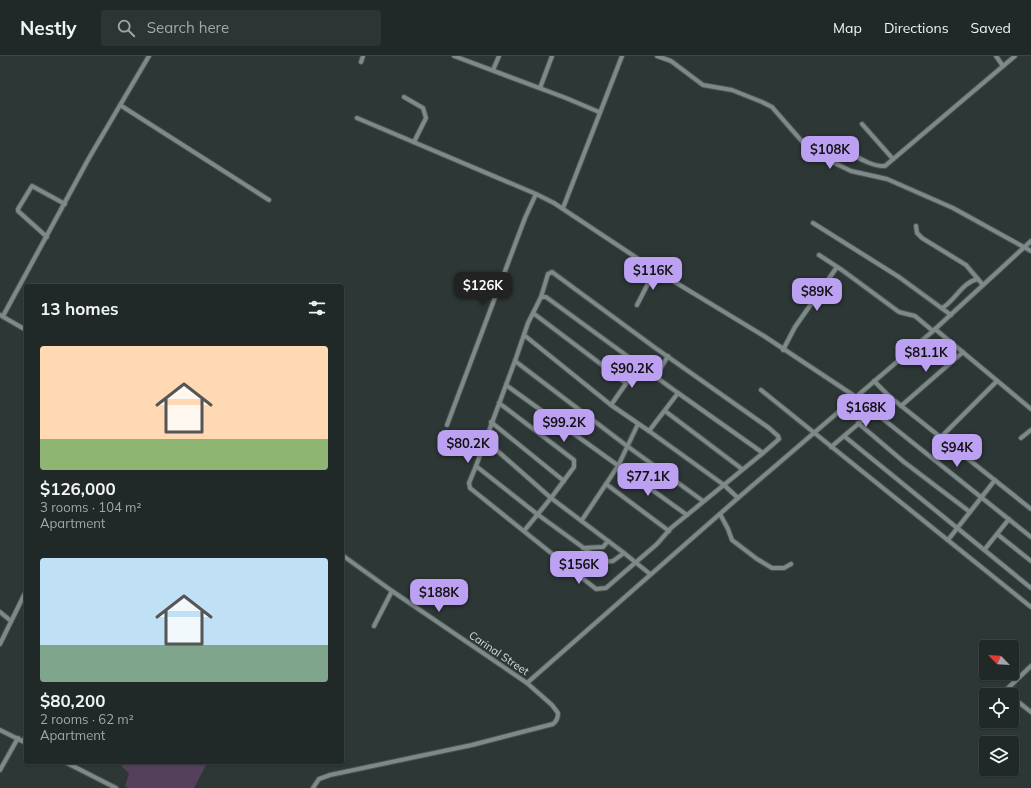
<!DOCTYPE html>
<meta charset="utf-8">
<style>
:root{--surface:#212928;--page:#2d3534;--text:#f1f3f6;--muted:#a2a6a8;--line:#3e4545;--accent:#bca0f2}
body{margin:0;font-family:Mulish,sans-serif;background:var(--page);color:var(--text);height:100vh;display:flex;flex-direction:column;font-size:15px;white-space:nowrap}
*{box-sizing:border-box;margin:0}
p{font-size:13px;color:var(--muted)}
.icon{flex:none;width:22px;height:22px;fill:none;stroke:currentColor;stroke-width:2;stroke-linecap:round;stroke-linejoin:round}
.map{position:relative;flex:1;overflow:hidden}
.sheet{position:absolute;left:24px;top:228px;width:320px;height:480px;display:flex;flex-direction:column;background:var(--surface);border-radius:4px;box-shadow:0 1px 3px #0004,0 0 0 1px var(--line)}
.sheet>*{flex:none}
.needle{width:26px;rotate:295deg}
.fabs{position:absolute;left:979px;top:584px;display:grid;gap:8px}
.fabs a{display:grid;place-items:center;width:40px;height:40px;border-radius:4px;background:var(--surface);box-shadow:0 1px 3px #0004,0 0 0 1px var(--line);font-size:20px}
.price{position:absolute;translate:-50% -34px;padding:0 9px;border-radius:8px;background:var(--accent);color:#111;font-size:13px;line-height:26px;filter:drop-shadow(0 1px 2px #0008)}
.price::after{content:'';position:absolute;left:50%;top:24px;width:12px;height:9px;margin-left:-6px;background:inherit;clip-path:polygon(0 0,100% 0,50% 100%)}
.price.current{background:#222;color:#fff}
ul{padding:0;list-style:none}
li{display:grid;align-content:center;gap:8px;height:212px;padding:0 16px}
li span{display:grid;place-items:center;height:124px;border-radius:4px;color:#555}
li>.icon{margin-inline-start:auto}
span .icon{width:72px;height:72px;fill:#fffc;stroke-width:1}
li b{font-size:17px}
h2{display:flex;justify-content:space-between;align-items:center;height:48px;padding:0 16px;font-size:17px}
header{display:flex;align-items:center;gap:24px;box-sizing:border-box;height:56px;padding:0 20px;background:var(--surface);border-bottom:1px solid var(--line)}
header strong{font-size:19px}
nav{display:flex;gap:22px;margin-inline-start:auto;font-size:14px}
.search{width:280px;height:36px;background:var(--page);display:flex;align-items:center;gap:10px;box-sizing:border-box;padding:0 14px;border-radius:4px;color:var(--muted);font-size:15px}
.map>svg:first-child{display:block}
</style>
<header>
<strong>Nestly</strong>
<div class="search"><svg class="icon" aria-label="search" viewBox="0 0 24 24"><circle cx="10" cy="10" r="6"/><path d="M15 15l6 6"/></svg>Search here</div>
<nav><a>Map</a><a>Directions</a><a>Saved</a></nav>
</header>
<div class="map">
<svg width="1031" height="732" viewBox="0 0 1031 732">
<rect width="100%" height="100%" fill="#2c3736"/>
<path fill="#54405a" d="M123,706H201L206,709L194,732H128L125,730L129,717L121,710Z"/>
<g fill="none" stroke-linecap="round" stroke-linejoin="round">
<defs>
<g id="street">
<path d="M454,0L566,42L599,56"/>
<path d="M657,0L671,5L703,29L732,34L762,46L772,51L806,90L818,99L851,115L887,123L953,152L1031,195"/>
<path d="M996,0L1003,10"/>
<path d="M361,6L363,0"/>
<path d="M493,14L499,0"/>
<path d="M540,32L552,0"/>
<path d="M404,41L423,52L426,62L414,86"/>
<path d="M120,49L269,144"/>
<path d="M357,62L536,138L554,147L655,214L764,280L856,341"/>
<path d="M862,68L893,103"/>
<path d="M843,86C847,90 850,96 854,99C861,104 876,111 885,110L1015,0"/>
<path d="M563,152L622,0"/>
<path d="M813,167L899,221L951,259"/>
<path d="M916,170L917,177L922,182L966,209L983,229"/>
<path d="M47,181L18,155V153L32,130L65,148"/>
<path d="M819,199L842,214L899,256L915,260L933,275"/>
<path d="M541,241L548,218L552,216L654,291L769,372L778,380L779,383L763,397L678,337L649,375L724,429L738,442"/>
<path d="M637,249L655,214"/>
<path d="M942,252C955,245 962,226 978,223"/>
<path d="M533,257L626,327"/>
<path d="M0,259L26,274"/>
<path d="M3,260L89,102L149,0"/>
<path d="M935,273L1031,353"/>
<path d="M524,279L611,349L649,375"/>
<path d="M783,294L795,271L837,211"/>
<path d="M515,305L528,267L541,241H546L678,337"/>
<path d="M656,320L668,300"/>
<path d="M874,325L890,341L1031,453"/>
<path d="M506,329L476,410L537,458L603,506L613,505L624,497"/>
<path d="M761,334L1031,551"/>
<path d="M611,349L639,309"/>
<path d="M901,350L963,296"/>
<path d="M665,355L742,413"/>
<path d="M873,355L1031,481"/>
<path d="M491,366L564,425"/>
<path d="M858,367L904,406L970,456"/>
<path d="M447,369L525,162L536,138"/>
<path d="M844,380L1031,532"/>
<path d="M941,381L997,325"/>
<path d="M1021,382L1031,374"/>
<path d="M485,384L551,442L574,411V404L499,347"/>
<path d="M831,391L890,341"/>
<path d="M476,410L469,427L470,432L596,533L606,532L657,488L671,472L687,459L763,397"/>
<path d="M606,428L669,475"/>
<path d="M720,458L728,473L732,484L757,503L772,512H784L791,508"/>
<path d="M687,459L506,329L515,305L627,390L703,445"/>
<path d="M582,464L618,410L638,368"/>
<path d="M524,475L551,442L624,497L650,518"/>
<path d="M997,478L1031,505"/>
<path d="M948,484L995,424"/>
<path d="M583,492L603,491L608,485"/>
<path d="M985,493L1009,463"/>
<path d="M342,499L392,535L527,627"/>
<path d="M0,556L11,565"/>
<path d="M374,570L392,535"/>
<path d="M0,588L26,535"/>
<path d="M1010,639L1005,635L1031,610"/>
<path d="M1012,641L1031,656"/>
<path d="M0,674L26,687"/>
<path d="M23,685L26,680"/>
<path d="M65,706L116,732"/>
<path d="M0,714L18,682"/>
<path d="M313,732L319,723L330,719L472,689L553,668C557,665 558,662 558,657L552,649L527,627L738,442L933,275L1031,185"/>
</g>
</defs>
<use href="#street" stroke="#4b5453" stroke-width="6"/>
<use href="#street" stroke="#7e8a89" stroke-width="4"/>
</g>
<g text-anchor="middle" dominant-baseline="central" stroke-width="3" stroke-linejoin="round" paint-order="stroke">
<g font-size="11" fill="#d7dedd" stroke="#2c3736">
<text transform="translate(499 597) rotate(34)">Carinal Street</text>
</g>
</g>
</svg>
<div class="fabs">
<a><svg class="needle" viewBox="-14 -14 28 28"><path d="M0-13l5 13h-10z" fill="#e53935"/><path d="M0 13l5-13h-10z" fill="#a2a6a8"/></svg></a>
<a><svg class="icon" aria-label="locate" viewBox="0 0 24 24"><circle cx="12" cy="12" r="6"/><path d="M12 2v4M12 18v4M2 12h4M18 12h4"/></svg></a>
<a><svg class="icon" aria-label="layers" viewBox="0 0 24 24"><path d="M12 4l9 5-9 5-9-5zM3 14l9 5 9-5"/></svg></a>
</div>
<b class="price" style="left:830px;top:114px">$108K</b>
<b class="price" style="left:653px;top:235px">$116K</b>
<b class="price current" style="left:483px;top:250px">$126K</b>
<b class="price" style="left:817px;top:256px">$89K</b>
<b class="price" style="left:926px;top:317px">$81.1K</b>
<b class="price" style="left:632px;top:333px">$90.2K</b>
<b class="price" style="left:866px;top:372px">$168K</b>
<b class="price" style="left:564px;top:387px">$99.2K</b>
<b class="price" style="left:468px;top:408px">$80.2K</b>
<b class="price" style="left:957px;top:412px">$94K</b>
<b class="price" style="left:648px;top:441px">$77.1K</b>
<b class="price" style="left:579px;top:529px">$156K</b>
<b class="price" style="left:439px;top:557px">$188K</b>
<section class="sheet">
<h2>13 homes<svg class="icon" aria-label="filters" viewBox="0 0 24 24"><path d="M4 7h16M4 17h16"/><circle cx="9" cy="7" r="2"/><circle cx="15" cy="17" r="2"/></svg></h2>
<ul>
<li><span style="background:linear-gradient(#ffd9b3 75%,#8fb573 0)"><svg class="icon" aria-label="home" viewBox="0 0 24 24"><path d="M3 11l9-7 9 7M6 9v11h12V9"/></svg></span><div><b>$126,000</b><p>3 rooms · 104 m²</p><p>Apartment</p></div></li>
<li><span style="background:linear-gradient(#bfe0f5 70%,#7fa58c 0)"><svg class="icon" aria-label="home" viewBox="0 0 24 24"><path d="M3 11l9-7 9 7M6 9v11h12V9"/></svg></span><div><b>$80,200</b><p>2 rooms · 62 m²</p><p>Apartment</p></div></li>
</ul>
</section>
</div>
